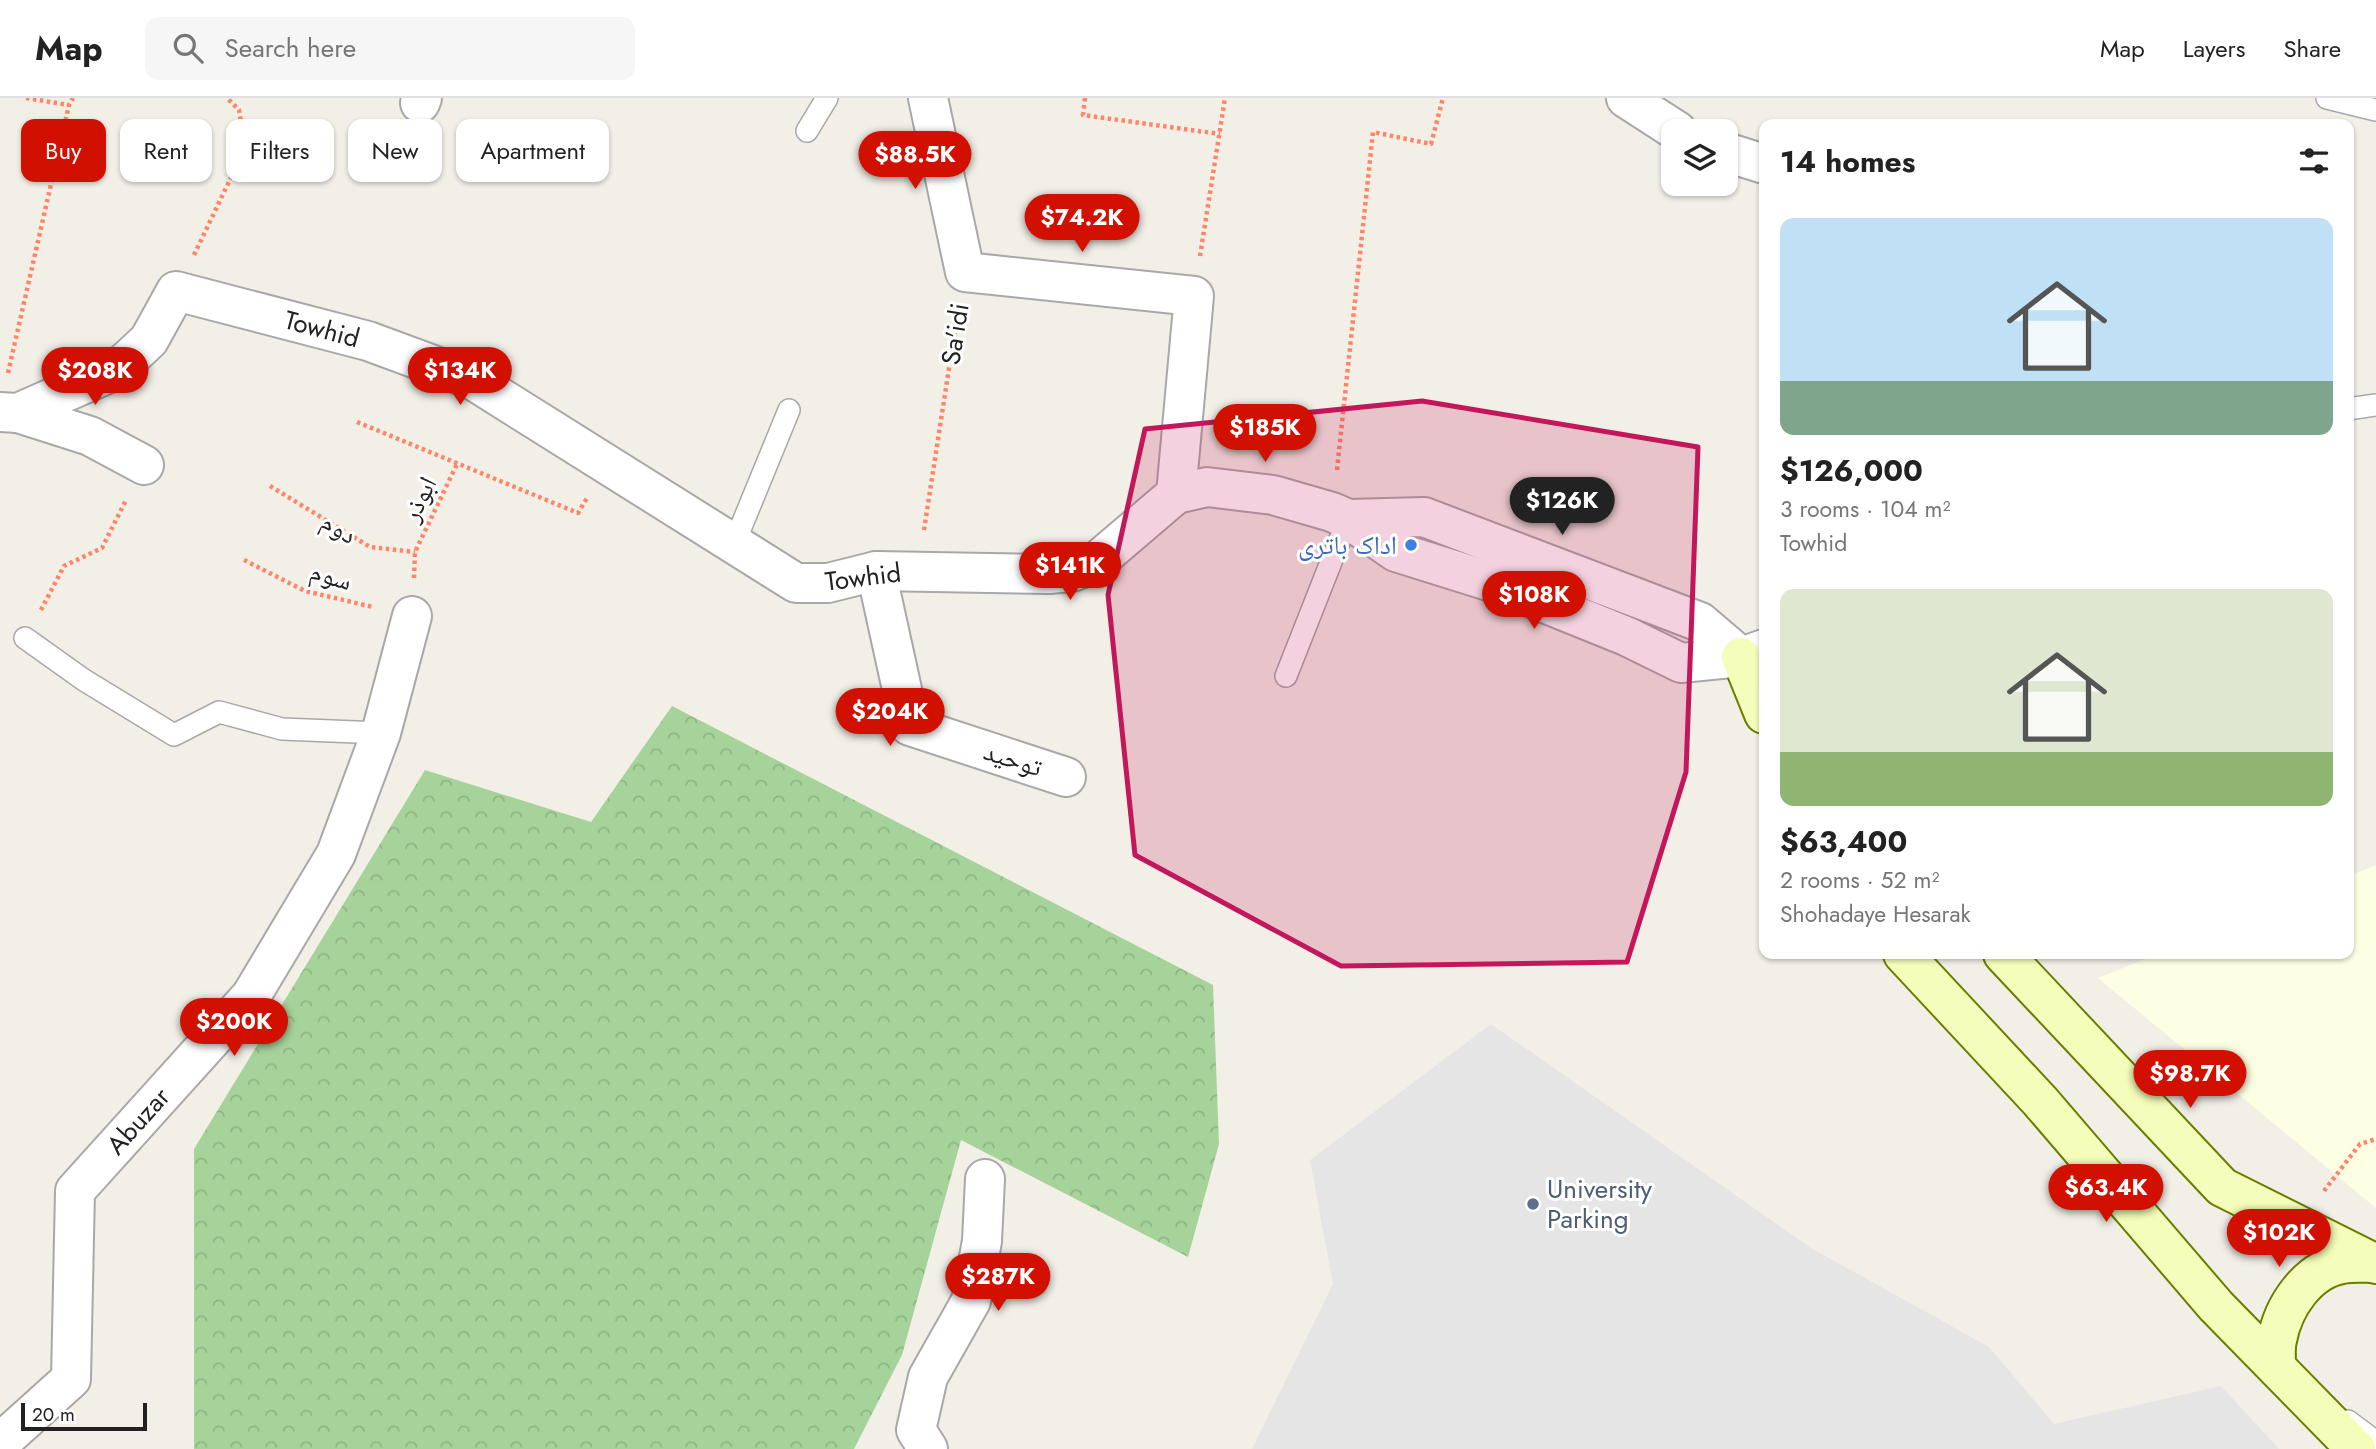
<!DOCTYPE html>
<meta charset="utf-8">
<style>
:root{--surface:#fff;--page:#f6f6f6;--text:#222;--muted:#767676;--line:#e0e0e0;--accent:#d11000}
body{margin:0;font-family:Jost,"Noto Naskh Arabic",sans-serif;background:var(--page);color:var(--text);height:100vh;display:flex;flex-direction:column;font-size:26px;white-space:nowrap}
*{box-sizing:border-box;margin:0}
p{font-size:23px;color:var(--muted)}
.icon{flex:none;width:38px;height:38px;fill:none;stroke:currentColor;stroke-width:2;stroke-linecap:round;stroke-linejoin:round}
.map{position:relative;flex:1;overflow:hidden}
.details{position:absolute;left:1759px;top:21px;width:595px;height:840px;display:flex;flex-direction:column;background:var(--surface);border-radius:14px;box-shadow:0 2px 5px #0004}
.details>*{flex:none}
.hud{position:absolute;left:21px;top:21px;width:665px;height:63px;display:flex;gap:14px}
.fabs{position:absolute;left:1661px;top:21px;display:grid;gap:14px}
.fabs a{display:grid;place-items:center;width:77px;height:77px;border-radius:14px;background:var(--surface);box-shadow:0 2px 5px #0004;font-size:35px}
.scale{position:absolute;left:21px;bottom:18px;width:126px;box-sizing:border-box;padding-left:7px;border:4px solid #212121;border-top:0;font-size:19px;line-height:24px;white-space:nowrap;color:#212121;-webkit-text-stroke:5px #fff;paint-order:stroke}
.price{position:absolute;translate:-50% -60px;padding:0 16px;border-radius:24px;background:var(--accent);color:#fff;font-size:23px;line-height:46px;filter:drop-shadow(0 2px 4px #0008)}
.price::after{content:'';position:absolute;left:50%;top:42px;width:21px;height:16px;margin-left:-10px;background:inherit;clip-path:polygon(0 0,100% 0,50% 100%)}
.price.selected{background:#222;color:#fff}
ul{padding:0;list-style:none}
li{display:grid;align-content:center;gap:14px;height:371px;padding:0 21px}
li span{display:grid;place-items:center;height:217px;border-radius:14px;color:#555}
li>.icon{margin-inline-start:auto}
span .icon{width:126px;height:126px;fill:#fffc;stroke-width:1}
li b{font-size:30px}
h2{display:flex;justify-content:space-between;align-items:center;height:84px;padding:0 21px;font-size:30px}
.pill{padding:0 24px;border-radius:14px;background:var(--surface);box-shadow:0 2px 5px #0004;font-size:24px;line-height:63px}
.pill.selected{background:var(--accent);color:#fff}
header{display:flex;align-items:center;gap:42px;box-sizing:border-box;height:98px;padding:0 35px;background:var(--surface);border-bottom:2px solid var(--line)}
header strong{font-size:33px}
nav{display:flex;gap:38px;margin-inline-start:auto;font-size:24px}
.search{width:490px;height:63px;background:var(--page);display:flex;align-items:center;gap:18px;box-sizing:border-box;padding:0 24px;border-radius:14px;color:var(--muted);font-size:26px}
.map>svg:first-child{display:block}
</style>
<header>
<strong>Map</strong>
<div class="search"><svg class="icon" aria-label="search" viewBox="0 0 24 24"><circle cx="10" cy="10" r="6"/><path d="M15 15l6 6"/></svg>Search here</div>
<nav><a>Map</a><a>Layers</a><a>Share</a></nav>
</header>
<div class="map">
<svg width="2376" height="1351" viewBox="0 0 2376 1351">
<defs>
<pattern id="forest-crowns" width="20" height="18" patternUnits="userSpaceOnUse" patternTransform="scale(1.75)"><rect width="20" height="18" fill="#a6d39a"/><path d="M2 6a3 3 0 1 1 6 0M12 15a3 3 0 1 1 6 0" fill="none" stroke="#8fb584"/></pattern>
</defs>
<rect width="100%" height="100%" fill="#f2efe7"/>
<path fill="#fdffe2" d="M2376,767V1110L2098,880L2158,856H2348L2349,778Z"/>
<path fill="url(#forest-crowns)" d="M672,608L1213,887L1219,1046L1188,1159L961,1042L902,1257L854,1351H194V1051L425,672L591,724Z"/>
<path fill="#e5e5e5" d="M1491,926L1811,1150L1989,1249L2054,1326L2221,1288L2279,1351H1252L1333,1186L1310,1062Z"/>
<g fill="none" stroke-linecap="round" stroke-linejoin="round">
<defs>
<g id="service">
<path d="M2327,0L2376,12"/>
<path d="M807,33L827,0"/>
<path d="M2348,311L2376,307"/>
<path d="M734,446L789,312"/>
<path d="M25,540L84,582L174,637L219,614L282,631L381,635"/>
<path d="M1286,578L1348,421"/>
<path d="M2348,1323L2376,1344"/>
</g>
<g id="minor">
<path d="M928,0L965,174L1194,198L1176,396"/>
<path d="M420,5L422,0"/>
<path d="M18,315L90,338L144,367"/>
<path d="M876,473L910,628L1066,679"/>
<path d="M0,1345L71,1281L75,1093L251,898L336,756L381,635L412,518"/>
<path d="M928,1351L916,1332L928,1279L971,1203L982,1143L985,1081"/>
</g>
<g id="tertiary">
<path d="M1626,0L1677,33"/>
<path d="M1726,54L1764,66"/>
<path d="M0,314L18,315L118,271L149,242L176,193L368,243L471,281L796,485H828L876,473L1049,476L1072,474L1094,466L1176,396L1207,389L1273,397L1332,414L1348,421L1396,454L1495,485L1626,538L1681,565L1741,559L1764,551"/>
<path d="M1348,421L1424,419L1700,524L1741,559"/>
</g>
<g id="secondary">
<path d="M1741,559L1764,616"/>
<path d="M1903,856L2040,1003L2216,1208L2356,1351"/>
<path d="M2003,856L2222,1089L2376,1166"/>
<path d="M2276,1269C2276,1261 2275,1250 2277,1242C2283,1209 2307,1172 2342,1166C2352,1164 2364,1165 2375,1165"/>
</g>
</defs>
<use href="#service" stroke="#a8a8a8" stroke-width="24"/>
<use href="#minor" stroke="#a8a8a8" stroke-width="42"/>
<use href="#tertiary" stroke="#a8a8a8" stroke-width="42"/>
<use href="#secondary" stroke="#687f00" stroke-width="42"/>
<g stroke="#ff856a" stroke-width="4.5" stroke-dasharray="3.5 3.5" stroke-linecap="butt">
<path d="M26,0L69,7"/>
<path d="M1085,0L1083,17L1220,36"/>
<path d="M194,157L245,50L239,12L227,0"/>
<path d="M1200,158L1225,0"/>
<path d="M8,275L69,7L73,0"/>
<path d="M357,324L578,415L587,400"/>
<path d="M1337,372L1373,34L1431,46L1443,0"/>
<path d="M270,388L370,449L415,454"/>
<path d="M924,432L958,212"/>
<path d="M244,462L305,493L373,509"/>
<path d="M414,480L415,454L458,364"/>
<path d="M41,512L64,468L102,450L126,402"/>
<path d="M2324,1093L2360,1046L2376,1041"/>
</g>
<use href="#service" stroke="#fff" stroke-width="21"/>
<use href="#minor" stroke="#fff" stroke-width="38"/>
<use href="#tertiary" stroke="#fff" stroke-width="38"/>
<use href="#secondary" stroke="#f4fdb9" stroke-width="38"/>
</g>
<path fill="#c2185b" fill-opacity="0.2" stroke="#c2185b" stroke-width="5" stroke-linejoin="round" d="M1422,303L1698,349L1686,674L1627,864L1341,868L1135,757L1108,497L1145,331Z"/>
<circle fill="#3f7fe0" stroke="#fff" stroke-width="2.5" cx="1411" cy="447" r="7"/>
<circle fill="#5c6f8a" stroke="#fff" stroke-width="2.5" cx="1533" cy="1106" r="7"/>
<g text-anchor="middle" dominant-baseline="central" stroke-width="6" stroke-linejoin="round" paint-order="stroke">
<g font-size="26" fill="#212121" stroke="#fff">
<text transform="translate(322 231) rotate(15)">Towhid</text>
<text transform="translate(955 236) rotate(-81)">Sa'idi</text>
<text transform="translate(419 401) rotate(-64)">ابوذر</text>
<text transform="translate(339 430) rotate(31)">دوم</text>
<text transform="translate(331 478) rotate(16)">سوم</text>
<text transform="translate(863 479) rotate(-7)">Towhid</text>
<text transform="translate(1013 661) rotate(18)">توحید</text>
<text transform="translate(138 1023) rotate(-48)">Abuzar</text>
</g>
<g font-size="26" fill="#366cbe" stroke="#fff" text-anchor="end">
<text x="1397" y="447">اداک باتری</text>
</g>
<g font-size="26" fill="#4e5e75" stroke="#fff" text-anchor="start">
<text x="1547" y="1091">University<tspan x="1547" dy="30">Parking</tspan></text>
</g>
</g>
</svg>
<div class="fabs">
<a><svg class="icon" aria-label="layers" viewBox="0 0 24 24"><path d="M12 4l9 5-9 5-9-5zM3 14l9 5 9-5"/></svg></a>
</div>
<div class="scale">20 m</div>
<b class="price" style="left:915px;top:93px">$88.5K</b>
<b class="price" style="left:1082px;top:156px">$74.2K</b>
<b class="price" style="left:95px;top:309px">$208K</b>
<b class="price" style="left:460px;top:309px">$134K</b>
<b class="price" style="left:1265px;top:366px">$185K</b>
<b class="price selected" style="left:1562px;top:439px">$126K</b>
<b class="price" style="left:1070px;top:504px">$141K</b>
<b class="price" style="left:1534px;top:533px">$108K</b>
<b class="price" style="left:890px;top:650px">$204K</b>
<b class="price" style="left:234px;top:960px">$200K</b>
<b class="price" style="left:2190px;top:1012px">$98.7K</b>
<b class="price" style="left:2106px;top:1126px">$63.4K</b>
<b class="price" style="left:2279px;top:1171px">$102K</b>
<b class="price" style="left:998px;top:1215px">$287K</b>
<div class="hud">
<a class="pill selected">Buy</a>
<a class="pill">Rent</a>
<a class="pill">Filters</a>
<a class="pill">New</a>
<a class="pill">Apartment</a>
</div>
<section class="details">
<h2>14 homes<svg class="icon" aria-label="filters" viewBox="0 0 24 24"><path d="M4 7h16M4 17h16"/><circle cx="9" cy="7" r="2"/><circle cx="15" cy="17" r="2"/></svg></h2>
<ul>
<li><span style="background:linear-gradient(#bfe0f5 75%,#7fa58c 0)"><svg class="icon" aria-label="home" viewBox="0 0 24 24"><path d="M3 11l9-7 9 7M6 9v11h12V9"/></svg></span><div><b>$126,000</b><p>3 rooms · 104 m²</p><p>Towhid</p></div></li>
<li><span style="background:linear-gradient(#dfe7d0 75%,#8fb573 0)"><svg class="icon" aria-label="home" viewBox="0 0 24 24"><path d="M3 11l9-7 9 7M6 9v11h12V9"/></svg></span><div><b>$63,400</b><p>2 rooms · 52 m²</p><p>Shohadaye Hesarak</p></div></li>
</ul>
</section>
</div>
